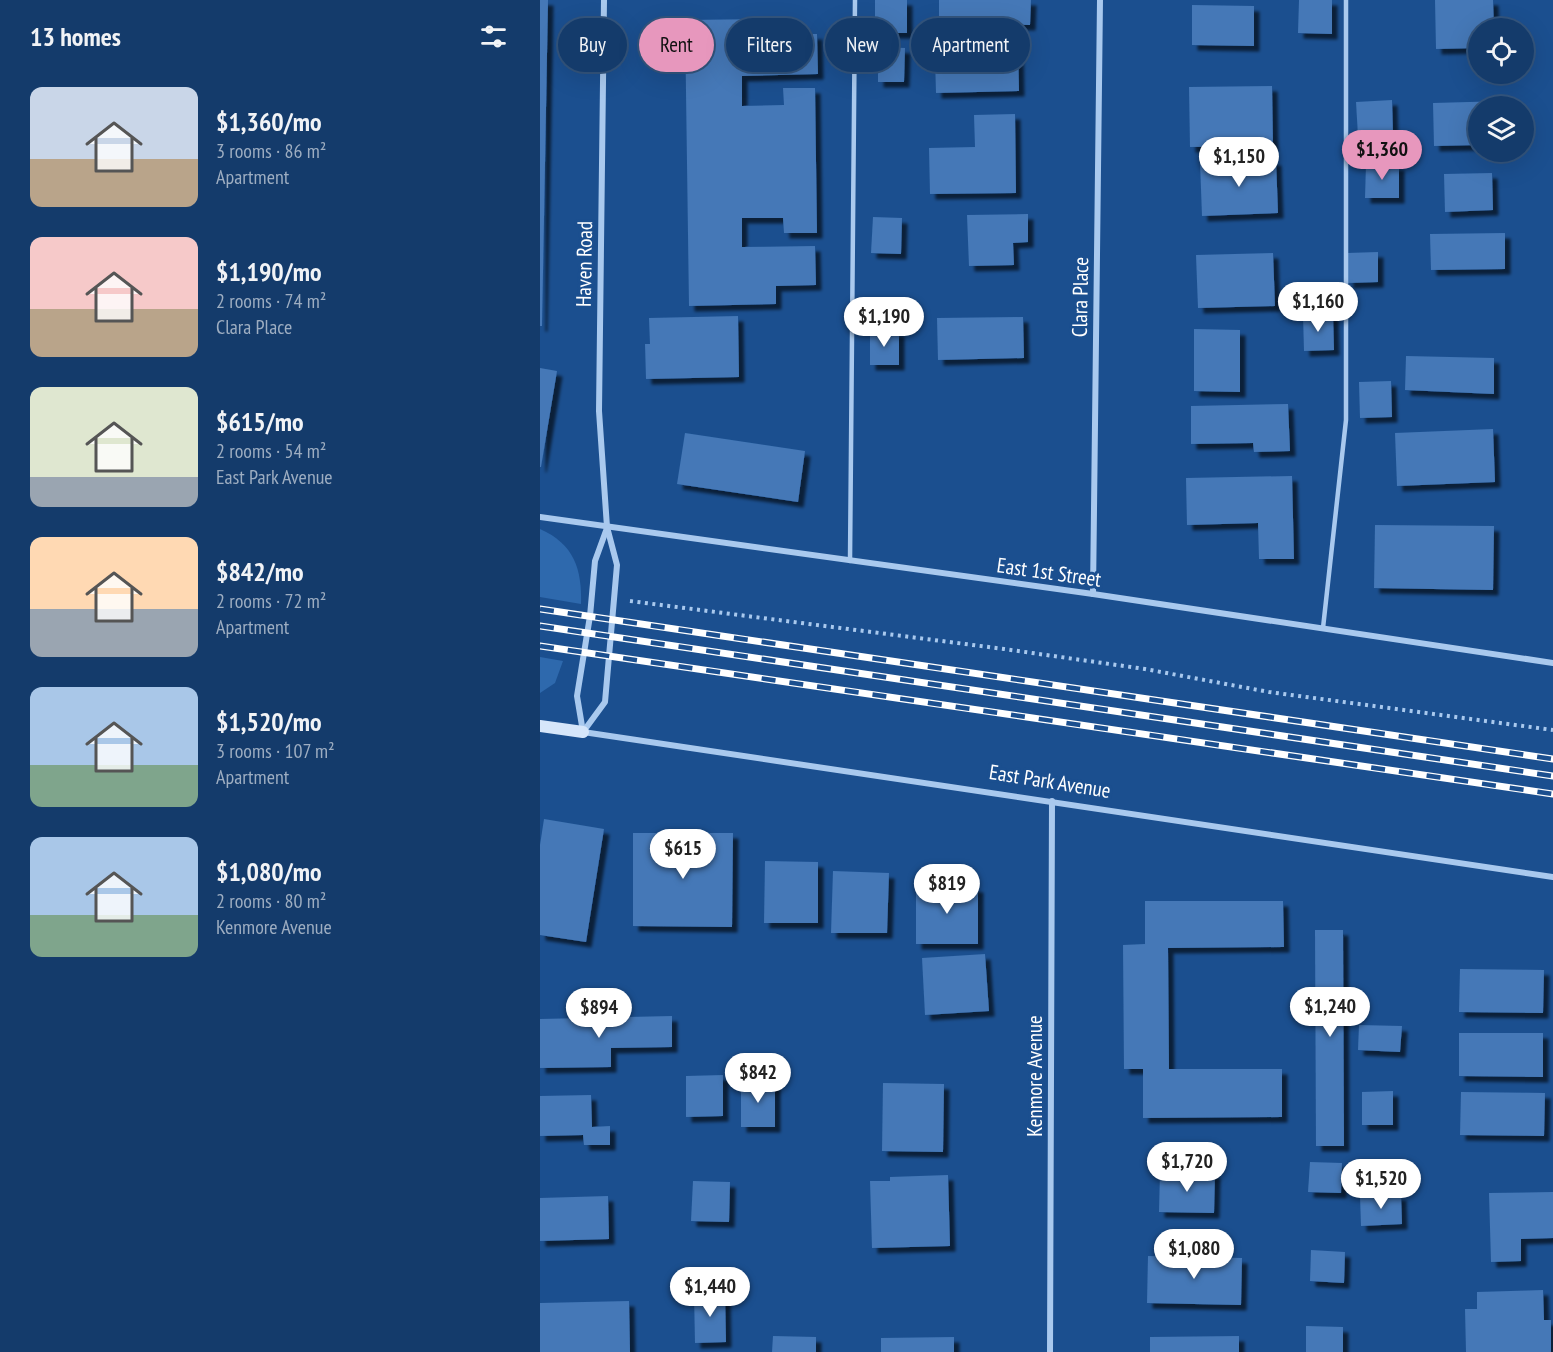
<!DOCTYPE html>
<meta charset="utf-8">
<style>
:root{--surface:#143b6b;--page:#214673;--text:#f1f3f6;--muted:#9dadc1;--line:#33557e;--accent:#e797bd}
body{margin:0;font-family:"PT Sans Narrow",sans-serif;background:var(--page);color:var(--text);height:100vh;display:flex;flex-direction:column;font-size:22px;white-space:nowrap}
*{box-sizing:border-box;margin:0}
p{font-size:20px;color:var(--muted)}
.icon{flex:none;width:33px;height:33px;fill:none;stroke:currentColor;stroke-width:2;stroke-linecap:round;stroke-linejoin:round}
.map{position:relative;flex:1;overflow:hidden}
.side{display:flex;flex-direction:column;background:var(--surface);width:540px}
.side>*{flex:none}
.banner{position:absolute;left:18px;top:18px;width:570px;height:54px;display:flex;gap:12px}
.fabs{position:absolute;left:928px;top:18px;display:grid;gap:12px}
.fabs a{display:grid;place-items:center;width:66px;height:66px;border-radius:50%;background:var(--surface);box-shadow:0 6px 24px #0002,0 0 0 2px var(--line);font-size:30px}
.price{position:absolute;translate:-50% -51px;padding:0 14px;border-radius:21px;background:#fff;color:#222;font-size:20px;line-height:39px;filter:drop-shadow(0 2px 3px #0008)}
.price::after{content:'';position:absolute;left:50%;top:36px;width:18px;height:14px;margin-left:-9px;background:inherit;clip-path:polygon(0 0,100% 0,50% 100%)}
.price.selected{background:var(--accent);color:#111}
ul{padding:0;list-style:none}
li{display:flex;align-items:center;gap:18px;height:150px;padding:0 30px}
li span{display:grid;place-items:center;flex:none;width:168px;height:120px;border-radius:12px;color:#555}
li>.icon{margin-inline-start:auto}
span .icon{width:72px;height:72px;fill:#fffc;stroke-width:1}
li b{font-size:26px}
h2{display:flex;justify-content:space-between;align-items:center;height:72px;padding:0 30px;font-size:26px}
.tag{padding:0 21px;border-radius:27px;background:var(--surface);box-shadow:0 6px 24px #0002,0 0 0 2px var(--line);font-size:21px;line-height:54px}
.tag.selected{background:var(--accent);color:#111}
main{display:flex;flex:1;min-height:0}
.map>svg:first-child{display:block}
</style>
<main>
<section class="side">
<h2>13 homes<svg class="icon" aria-label="filters" viewBox="0 0 24 24"><path d="M4 7h16M4 17h16"/><circle cx="9" cy="7" r="2"/><circle cx="15" cy="17" r="2"/></svg></h2>
<ul>
<li><span style="background:linear-gradient(#c9d6e8 60%,#b9a48a 0)"><svg class="icon" aria-label="home" viewBox="0 0 24 24"><path d="M3 11l9-7 9 7M6 9v11h12V9"/></svg></span><div><b>$1,360/mo</b><p>3 rooms · 86 m²</p><p>Apartment</p></div></li>
<li><span style="background:linear-gradient(#f6c9c9 60%,#b9a48a 0)"><svg class="icon" aria-label="home" viewBox="0 0 24 24"><path d="M3 11l9-7 9 7M6 9v11h12V9"/></svg></span><div><b>$1,190/mo</b><p>2 rooms · 74 m²</p><p>Clara Place</p></div></li>
<li><span style="background:linear-gradient(#dfe7d0 75%,#9aa5b1 0)"><svg class="icon" aria-label="home" viewBox="0 0 24 24"><path d="M3 11l9-7 9 7M6 9v11h12V9"/></svg></span><div><b>$615/mo</b><p>2 rooms · 54 m²</p><p>East Park Avenue</p></div></li>
<li><span style="background:linear-gradient(#ffd9b3 60%,#9aa5b1 0)"><svg class="icon" aria-label="home" viewBox="0 0 24 24"><path d="M3 11l9-7 9 7M6 9v11h12V9"/></svg></span><div><b>$842/mo</b><p>2 rooms · 72 m²</p><p>Apartment</p></div></li>
<li><span style="background:linear-gradient(#a9c7e8 65%,#7fa58c 0)"><svg class="icon" aria-label="home" viewBox="0 0 24 24"><path d="M3 11l9-7 9 7M6 9v11h12V9"/></svg></span><div><b>$1,520/mo</b><p>3 rooms · 107 m²</p><p>Apartment</p></div></li>
<li><span style="background:linear-gradient(#a9c7e8 65%,#7fa58c 0)"><svg class="icon" aria-label="home" viewBox="0 0 24 24"><path d="M3 11l9-7 9 7M6 9v11h12V9"/></svg></span><div><b>$1,080/mo</b><p>2 rooms · 80 m²</p><p>Kenmore Avenue</p></div></li>
</ul>
</section>
<div class="map">
<svg width="1013" height="1352" viewBox="0 0 1013 1352">
<defs>
<filter id="shadow"><feDropShadow dx="5.5" dy="5.5" stdDeviation="1.5" flood-color="#0009"/></filter>
</defs>
<rect width="100%" height="100%" fill="#1b4f8f"/>
<g fill="#2e69ad">
<path d="M0,529C34,544 42,569 41,604L0,597Z"/>
<path d="M0,657L23,661L15,683L0,693Z"/>
</g>
<g fill="#4478b7" filter="url(#shadow)">
<path d="M0,0H8L2,326H0Z"/>
<rect x="335" y="0" width="32" height="33"/>
<path d="M399,0H491L490,25L399,23Z"/>
<path d="M759,0H792V34L758,33Z"/>
<path d="M895,0H953L954,28H939V48L896,49Z"/>
<path d="M652,5L714,6V46L652,45Z"/>
<path d="M232,19V45H246V34H277L278,74L202,76V106L244,105L243,88H275L277,233H244L243,218H202V247L275,246L276,285L236,286V304L149,306L145,20Z"/>
<path d="M478,44L479,91L396,93L395,58H405V45Z"/>
<path d="M338,47L365,48L364,82H338Z"/>
<path d="M732,86L733,146L650,147L649,87Z"/>
<path d="M852,100L853,134L818,136L816,102Z"/>
<path d="M965,101V106H939V145L894,146L893,103Z"/>
<path d="M475,114L476,193L390,194L389,148L435,147L434,115Z"/>
<path d="M736,160L738,213L662,216L660,162Z"/>
<path d="M826,164L859,165V198H825Z"/>
<path d="M952,173L953,210L905,212L904,174Z"/>
<path d="M488,214V242L473,243L474,265L429,266L427,215Z"/>
<path d="M333,217L362,218L361,254L331,253Z"/>
<path d="M965,233V269L891,270L890,234Z"/>
<path d="M838,252V282L808,283L807,253Z"/>
<path d="M733,253L735,306L658,308L656,255Z"/>
<path d="M793,314L794,350L764,351L763,315Z"/>
<path d="M198,316L199,377L106,379L105,344H110L109,318Z"/>
<path d="M483,317L484,358L398,360L397,318Z"/>
<path d="M654,329L700,330V392L654,391Z"/>
<rect x="330" y="331" width="29" height="34"/>
<path d="M866,356L954,358V394L865,390Z"/>
<path d="M0,368L17,371L1,467H0Z"/>
<path d="M851,381L852,417L820,418L819,382Z"/>
<path d="M748,404L750,451L714,452L713,443L651,444V406Z"/>
<path d="M953,429L955,482L857,486L855,433Z"/>
<path d="M145,433L265,451L258,502L137,484Z"/>
<path d="M752,476L754,559H719L718,523L647,525L646,478Z"/>
<path d="M835,525L954,526L953,590L834,588Z"/>
<path d="M4,819L64,829L46,942L0,935V845Z"/>
<path d="M93,833H193L192,927L93,926Z"/>
<path d="M225,861L278,862V923H224Z"/>
<path d="M293,871L349,873L347,933H291Z"/>
<path d="M376,886L438,887V944H376Z"/>
<path d="M605,901H743L744,947L628,948L629,1069H742V1117L603,1118V1069H584L583,945L605,944Z"/>
<path d="M775,930H803L804,1146H776Z"/>
<path d="M445,954L449,1011L385,1015L382,958Z"/>
<path d="M920,969L1004,970L1003,1013L919,1012Z"/>
<path d="M132,1016V1047L71,1048V1067L0,1068V1019Z"/>
<path d="M819,1025L862,1026L860,1052L818,1050Z"/>
<path d="M919,1033H1003V1077L919,1076Z"/>
<path d="M183,1075V1116L146,1117V1076Z"/>
<rect x="201" y="1081" width="34" height="46"/>
<path d="M343,1083L404,1084L403,1152L342,1151Z"/>
<path d="M853,1091V1125H822V1092Z"/>
<path d="M921,1092L1005,1093L1004,1136L920,1135Z"/>
<path d="M51,1095L52,1127L70,1126V1145H44L43,1135L0,1136V1096Z"/>
<path d="M770,1162L802,1163L801,1193L768,1192Z"/>
<path d="M620,1172L675,1173L674,1213L619,1212Z"/>
<path d="M408,1175L410,1246L332,1248L330,1181H350V1177Z"/>
<path d="M153,1181L190,1182L189,1222L151,1221Z"/>
<path d="M1013,1192V1238L981,1239V1261L951,1262L949,1193Z"/>
<path d="M861,1195L862,1224L821,1226L820,1196Z"/>
<path d="M68,1196L69,1239L0,1241V1198Z"/>
<path d="M771,1250L805,1252L804,1283L770,1281Z"/>
<path d="M608,1256L702,1258L701,1305L607,1303Z"/>
<path d="M1003,1290L1004,1320H1011V1352H926L925,1309H937V1292Z"/>
<path d="M185,1293L186,1342L155,1343L154,1294Z"/>
<path d="M89,1301L90,1352H0V1303Z"/>
<path d="M766,1326L803,1327V1352H766Z"/>
<path d="M233,1336L276,1337V1352H232Z"/>
<path d="M699,1336V1352H610V1337Z"/>
<path d="M414,1337V1352H341V1338Z"/>
</g>
<g fill="none" stroke-linecap="round" stroke-linejoin="round">
<path stroke="#a9c9ee" stroke-width="4" stroke-dasharray="3 4.5" stroke-linecap="butt" d="M90,601L464,649L605,669L729,692L1013,730"/>
<g stroke="#a9c9ee" stroke-width="4.5">
<path d="M310,561L315,0"/>
<path d="M783,628L806,420V0"/>
</g>
<g stroke="#a9c9ee" stroke-width="6">
<path d="M0,517L553,594L1013,663"/>
<path d="M553,594L560,0"/>
<path d="M43,732L1013,877"/>
<path d="M43,732L65,702L77,565L67,527L59,411L64,0"/>
<path d="M43,732L37,696L50,616L55,561L67,528"/>
<path d="M510,1352L512,801"/>
</g>
<path stroke="#d6e6fa" stroke-width="12" d="M0,726L43,732"/>
<defs>
<g id="rail">
<path d="M0,609L1013,759"/>
<path d="M0,626L1013,776"/>
<path d="M0,646L1013,794"/>
</g>
</defs>
<use href="#rail" stroke="#fff" stroke-width="7"/>
<use href="#rail" stroke="#1b4f8f" stroke-width="4.5" stroke-dasharray="14" stroke-linecap="butt"/>
</g>
<g text-anchor="middle" dominant-baseline="central" stroke-width="6" stroke-linejoin="round" paint-order="stroke">
<g font-size="21" fill="#fff" stroke="#1b4f8f">
<text transform="translate(44 264) rotate(-89)">Haven Road</text>
<text transform="translate(540 297) rotate(-89)">Clara Place</text>
<text transform="translate(509 572) rotate(8)">East 1st Street</text>
<text transform="translate(510 781) rotate(9)">East Park Avenue</text>
<text transform="translate(494 1076) rotate(-90)">Kenmore Avenue</text>
</g>
</g>
</svg>
<div class="fabs">
<a><svg class="icon" aria-label="locate" viewBox="0 0 24 24"><circle cx="12" cy="12" r="6"/><path d="M12 2v4M12 18v4M2 12h4M18 12h4"/></svg></a>
<a><svg class="icon" aria-label="layers" viewBox="0 0 24 24"><path d="M12 4l9 5-9 5-9-5zM3 14l9 5 9-5"/></svg></a>
</div>
<b class="price selected" style="left:842px;top:181px">$1,360</b>
<b class="price" style="left:699px;top:188px">$1,150</b>
<b class="price" style="left:778px;top:333px">$1,160</b>
<b class="price" style="left:344px;top:348px">$1,190</b>
<b class="price" style="left:143px;top:880px">$615</b>
<b class="price" style="left:407px;top:915px">$819</b>
<b class="price" style="left:790px;top:1038px">$1,240</b>
<b class="price" style="left:59px;top:1039px">$894</b>
<b class="price" style="left:218px;top:1104px">$842</b>
<b class="price" style="left:647px;top:1193px">$1,720</b>
<b class="price" style="left:841px;top:1210px">$1,520</b>
<b class="price" style="left:654px;top:1280px">$1,080</b>
<b class="price" style="left:170px;top:1318px">$1,440</b>
<div class="banner">
<a class="tag">Buy</a>
<a class="tag selected">Rent</a>
<a class="tag">Filters</a>
<a class="tag">New</a>
<a class="tag">Apartment</a>
</div>
</div>
</main>
